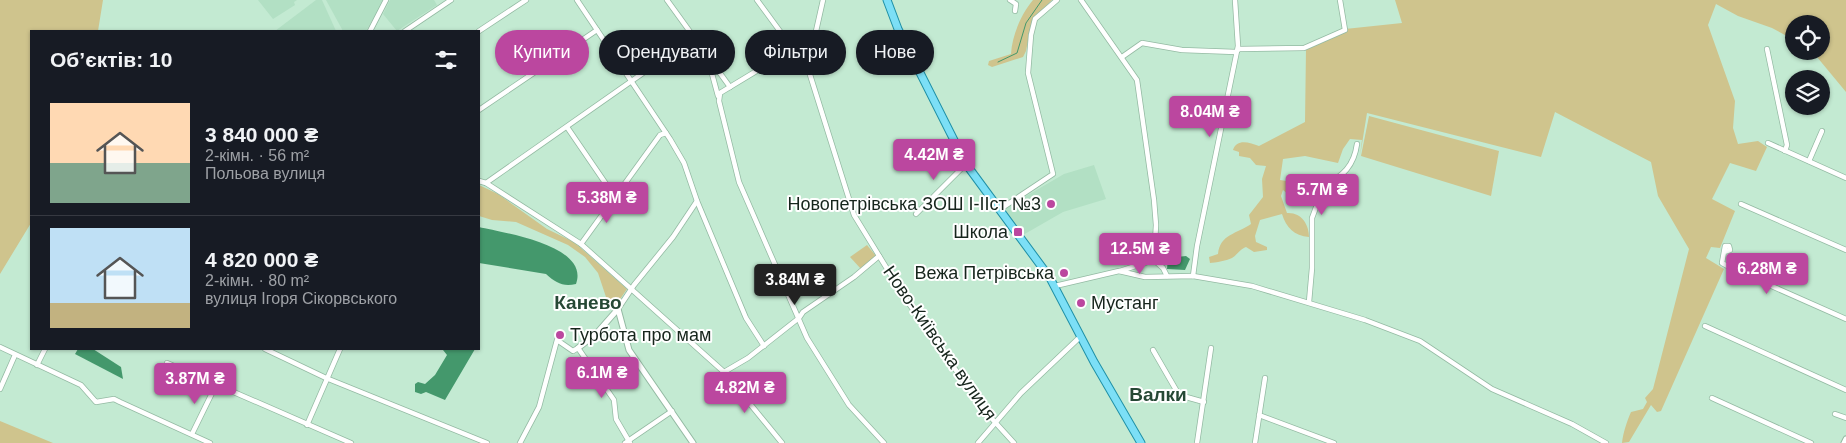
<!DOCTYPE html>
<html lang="uk">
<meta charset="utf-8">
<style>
:root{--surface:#171b24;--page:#242831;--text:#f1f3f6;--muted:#9ea1a6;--line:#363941;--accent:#bb479f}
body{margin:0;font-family:Arial,sans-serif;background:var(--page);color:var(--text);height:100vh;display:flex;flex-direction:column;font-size:19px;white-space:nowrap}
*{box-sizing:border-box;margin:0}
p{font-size:16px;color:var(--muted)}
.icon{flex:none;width:28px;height:28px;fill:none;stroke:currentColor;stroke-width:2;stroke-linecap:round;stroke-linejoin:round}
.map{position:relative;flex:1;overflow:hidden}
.panel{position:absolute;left:30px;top:30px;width:450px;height:320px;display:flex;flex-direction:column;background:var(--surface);border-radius:0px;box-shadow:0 1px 4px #0004}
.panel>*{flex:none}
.hud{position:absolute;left:495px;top:30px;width:475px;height:45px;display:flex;gap:10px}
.tools{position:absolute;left:1785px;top:15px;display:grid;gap:10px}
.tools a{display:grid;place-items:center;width:45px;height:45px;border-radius:50%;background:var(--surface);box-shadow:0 1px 4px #0004;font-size:25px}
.price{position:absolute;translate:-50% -42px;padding:0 11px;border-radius:5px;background:var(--accent);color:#fff;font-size:16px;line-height:32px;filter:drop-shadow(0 1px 2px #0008)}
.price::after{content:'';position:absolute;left:50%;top:30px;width:15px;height:11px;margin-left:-8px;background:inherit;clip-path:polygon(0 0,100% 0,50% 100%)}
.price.on{background:#222;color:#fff}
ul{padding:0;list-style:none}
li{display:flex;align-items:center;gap:15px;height:125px;padding:0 20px}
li+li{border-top:1px solid var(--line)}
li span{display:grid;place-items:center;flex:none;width:140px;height:100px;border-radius:0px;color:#555}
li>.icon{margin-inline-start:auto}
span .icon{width:60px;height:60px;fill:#fffc;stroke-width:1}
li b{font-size:21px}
h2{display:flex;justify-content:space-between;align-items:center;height:60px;padding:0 20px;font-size:21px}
.pill{padding:0 18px;border-radius:22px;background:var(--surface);box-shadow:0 1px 4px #0004;font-size:18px;line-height:45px}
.pill.on{background:var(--accent);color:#fff}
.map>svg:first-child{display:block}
</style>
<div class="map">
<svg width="1846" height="443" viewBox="0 0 1846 443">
<rect width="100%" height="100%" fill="#c3ead2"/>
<g fill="#b2e0c4">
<path d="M258,0H297L294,2L295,5L273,19Z"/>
<path d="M316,0H322L336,31H275Z"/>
<path d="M326,0H384L366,31H343Z"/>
<path d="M390,0H434L437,5L397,31L383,14Z"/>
<path d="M1094,165L1106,199L1063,212L1023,235L1004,209L1064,174Z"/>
</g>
<g fill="#cfc48d">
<path d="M0,0H103L98,31H31V223L0,274Z"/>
<path d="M1033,0H1052L1032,21L1026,51L1023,57L992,67L988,65L989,61L1011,54C1012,36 1021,14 1033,0Z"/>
<path d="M1395,0H1846V92L1812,51H1821V24H1794V40L1772,28L1738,16L1716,4L1708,25L1735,101L1733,128L1738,144L1758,141L1767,147L1756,171L1730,163L1712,199L1735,211L1720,248L1711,247L1706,258L1724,269L1661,411L1657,412L1651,405L1629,442L1622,443C1623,433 1627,421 1631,412L1643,409L1647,402L1645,398L1653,389L1689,249L1658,196L1651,162L1555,112L1541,157L1367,113L1360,156L1362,140L1350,139L1343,149L1338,163L1305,156L1283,159L1280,180L1293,182L1288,194L1283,190L1281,196L1287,213C1301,212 1309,224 1309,237C1294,236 1286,227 1282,214L1260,220L1255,236L1256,242L1267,247V250L1254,252L1246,247C1240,249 1237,255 1232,258C1228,260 1215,263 1210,263L1209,257L1218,254C1220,234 1237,234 1251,224L1249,215L1263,197L1262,179L1266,166L1256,165L1250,158L1239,156V152L1233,150C1237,138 1250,143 1259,146L1305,122L1306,49L1345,29L1402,23Z"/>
<path d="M1369,116L1499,151L1491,196L1361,156Z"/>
<path d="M479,185L498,194L547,229L574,242L627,289L616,305L606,297L598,273L585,257L568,245L516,222L492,220L479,216Z"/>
<path d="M867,245L876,256L861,269L850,257Z"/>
<path d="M0,421L53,443H0Z"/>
</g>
<g fill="#44986c">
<path d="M479,227C504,233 590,245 576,284C563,287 556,283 546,274L479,263Z"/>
<path d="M1186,256L1190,259L1185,270L1167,269L1168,258Z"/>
<path d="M78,349H93L121,367L123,379L75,354Z"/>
<path d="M445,349H475L445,400L426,392L421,394L415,392V384L418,382L425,384L435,375L447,355L443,350Z"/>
</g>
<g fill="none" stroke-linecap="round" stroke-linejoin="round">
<path stroke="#44986c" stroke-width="1" d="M998,62L1017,53L1026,23L1042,0"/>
<defs>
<g id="minor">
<path d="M577,0L670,139L684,163L697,201L673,237L634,285L618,309"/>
<path d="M667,0L730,87"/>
<path d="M757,0L793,49L806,62L854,215L905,298L984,410L1014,443"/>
<path d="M1010,0L1016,4L1015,11"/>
<path d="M1081,0L1137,80L1154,200L1156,225L1154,260"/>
<path d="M370,31L386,0"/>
<path d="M405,31L451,0"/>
<path d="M479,31L526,0"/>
<path d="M793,49L720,93L719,101L739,182L807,338L849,405L884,443"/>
<path d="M1767,49L1787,145L1785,151"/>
<path d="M1122,57L1142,43L1182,50L1236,52L1239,49L1304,48L1345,30L1340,0"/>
<path d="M708,59L718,96"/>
<path d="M806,62L814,40L823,0"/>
<path d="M479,110L597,30"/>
<path d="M567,127L606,184L618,193L660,135L666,133"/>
<path d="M1768,143L1846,178"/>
<path d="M1809,161L1822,131"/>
<path d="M479,181L486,183L581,244L724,372L782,443"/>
<path d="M486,183L693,38"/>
<path d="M697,201L746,318L764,346"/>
<path d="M1741,204L1846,250"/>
<path d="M999,210L1053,174L1028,73L1031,35L1035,19L1057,0"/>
<path d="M916,214L966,164"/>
<path d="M581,244L618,193"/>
<path d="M1724,252L1730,250L1729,246H1725L1722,263L1731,268L1846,319"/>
<path d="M1154,260L1163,268L1167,276"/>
<path d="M1120,271L1154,260"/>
<path d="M1193,276L1197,246L1238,46L1235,0"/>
<path d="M1055,286L1119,271L1145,277L1193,276L1252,286L1365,320L1420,341L1492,389L1572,424L1606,443"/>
<path d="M1309,302L1312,268V218L1324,186C1343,176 1354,166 1357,144"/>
<path d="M1705,326L1846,390"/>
<path d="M0,347L81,385L96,402L114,399L120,402L210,443"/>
<path d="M265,349L326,378L487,443"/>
<path d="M1153,350L1179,395L1204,402"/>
<path d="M167,363L351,443"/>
<path d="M37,365L45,349"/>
<path d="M724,372L748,358L799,318L803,312L854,277L879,256"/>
<path d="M0,389L15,355"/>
<path d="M1712,398L1811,443"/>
<path d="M1835,414L1846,418"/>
<path d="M1259,415L1334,443"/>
<path d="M307,425L340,349"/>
<path d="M192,434L216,385"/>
<path d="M520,443L539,407L557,340L573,351L578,348L614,400L616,419L630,443"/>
<path d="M625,443L672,411"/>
<path d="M978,443L1021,393L1080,337"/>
<path d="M1197,443L1211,348"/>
<path d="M1255,443L1265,378"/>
</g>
<g id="tertiary">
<path d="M618,309L629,350L693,443"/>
<path d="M578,348L596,334L618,309"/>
<path d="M1844,443L1846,439"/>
</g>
<path id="primary" d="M887,0L898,29L966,164L1050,278L1094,362L1141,443"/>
</defs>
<use href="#minor" stroke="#94baa3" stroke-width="6"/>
<use href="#tertiary" stroke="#94baa3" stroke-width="7"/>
<use href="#primary" stroke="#1f90a6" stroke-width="9"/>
<use href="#minor" stroke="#fff" stroke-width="4.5"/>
<use href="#tertiary" stroke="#fff" stroke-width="5"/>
<use href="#primary" stroke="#7cdff6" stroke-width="7"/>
</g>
<g fill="#bb479f" stroke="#fff" stroke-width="2">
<circle cx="1051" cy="204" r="5"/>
<rect x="1013" y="227" width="10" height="10" rx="2.5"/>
<circle cx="1064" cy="273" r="5"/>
<circle cx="1081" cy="303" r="5"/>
<circle cx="560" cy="335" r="5"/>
</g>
<g text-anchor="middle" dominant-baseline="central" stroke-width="4" stroke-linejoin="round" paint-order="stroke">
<g font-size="18" fill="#16251c" stroke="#fff" text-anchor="end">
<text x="1041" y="204">Новопетрівська ЗОШ I-IIст №3</text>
<text x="1008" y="232">Школа</text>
<text x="1054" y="273">Вежа Петрівська</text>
<text x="1091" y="303" text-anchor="start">Мустанг</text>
<text x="570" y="335" text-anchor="start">Турбота про мам</text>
</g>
<g font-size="18" fill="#16251c" stroke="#fff">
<text transform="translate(940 343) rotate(55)">Ново-Київська вулиця</text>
</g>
<g font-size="19" font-weight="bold" fill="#264835" stroke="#fff">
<text x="588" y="302">Канево</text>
<text x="1158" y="394">Валки</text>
</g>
</g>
</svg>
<div class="tools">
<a><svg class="icon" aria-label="locate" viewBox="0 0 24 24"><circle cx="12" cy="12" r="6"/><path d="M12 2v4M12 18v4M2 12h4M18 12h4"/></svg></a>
<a><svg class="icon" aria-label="layers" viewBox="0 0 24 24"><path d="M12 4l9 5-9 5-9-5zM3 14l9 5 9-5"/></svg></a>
</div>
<b class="price" style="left:1210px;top:138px">8.04M ₴</b>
<b class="price" style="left:934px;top:181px">4.42M ₴</b>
<b class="price" style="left:1322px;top:216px">5.7M ₴</b>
<b class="price" style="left:607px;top:224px">5.38M ₴</b>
<b class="price" style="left:1140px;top:275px">12.5M ₴</b>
<b class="price" style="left:1767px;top:295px">6.28M ₴</b>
<b class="price on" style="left:795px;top:306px">3.84M ₴</b>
<b class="price" style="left:602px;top:399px">6.1M ₴</b>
<b class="price" style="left:195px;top:405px">3.87M ₴</b>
<b class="price" style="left:745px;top:414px">4.82M ₴</b>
<div class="hud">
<a class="pill on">Купити</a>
<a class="pill">Орендувати</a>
<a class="pill">Фільтри</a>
<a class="pill">Нове</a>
</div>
<section class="panel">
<h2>Об’єктів: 10<svg class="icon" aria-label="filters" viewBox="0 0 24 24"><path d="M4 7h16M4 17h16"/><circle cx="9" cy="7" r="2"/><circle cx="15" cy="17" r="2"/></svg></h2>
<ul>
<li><span style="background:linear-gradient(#ffd9b3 60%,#7fa58c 0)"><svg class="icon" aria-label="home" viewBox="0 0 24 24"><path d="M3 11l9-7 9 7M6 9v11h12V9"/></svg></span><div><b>3 840 000 ₴</b><p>2-кімн. · 56 m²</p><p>Польова вулиця</p></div></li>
<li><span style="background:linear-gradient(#bfe0f5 75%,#c2b280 0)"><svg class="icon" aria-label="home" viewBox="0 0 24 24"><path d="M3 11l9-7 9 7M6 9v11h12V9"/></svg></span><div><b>4 820 000 ₴</b><p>2-кімн. · 80 m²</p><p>вулиця Ігоря Сікорвського</p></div></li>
</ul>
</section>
</div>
